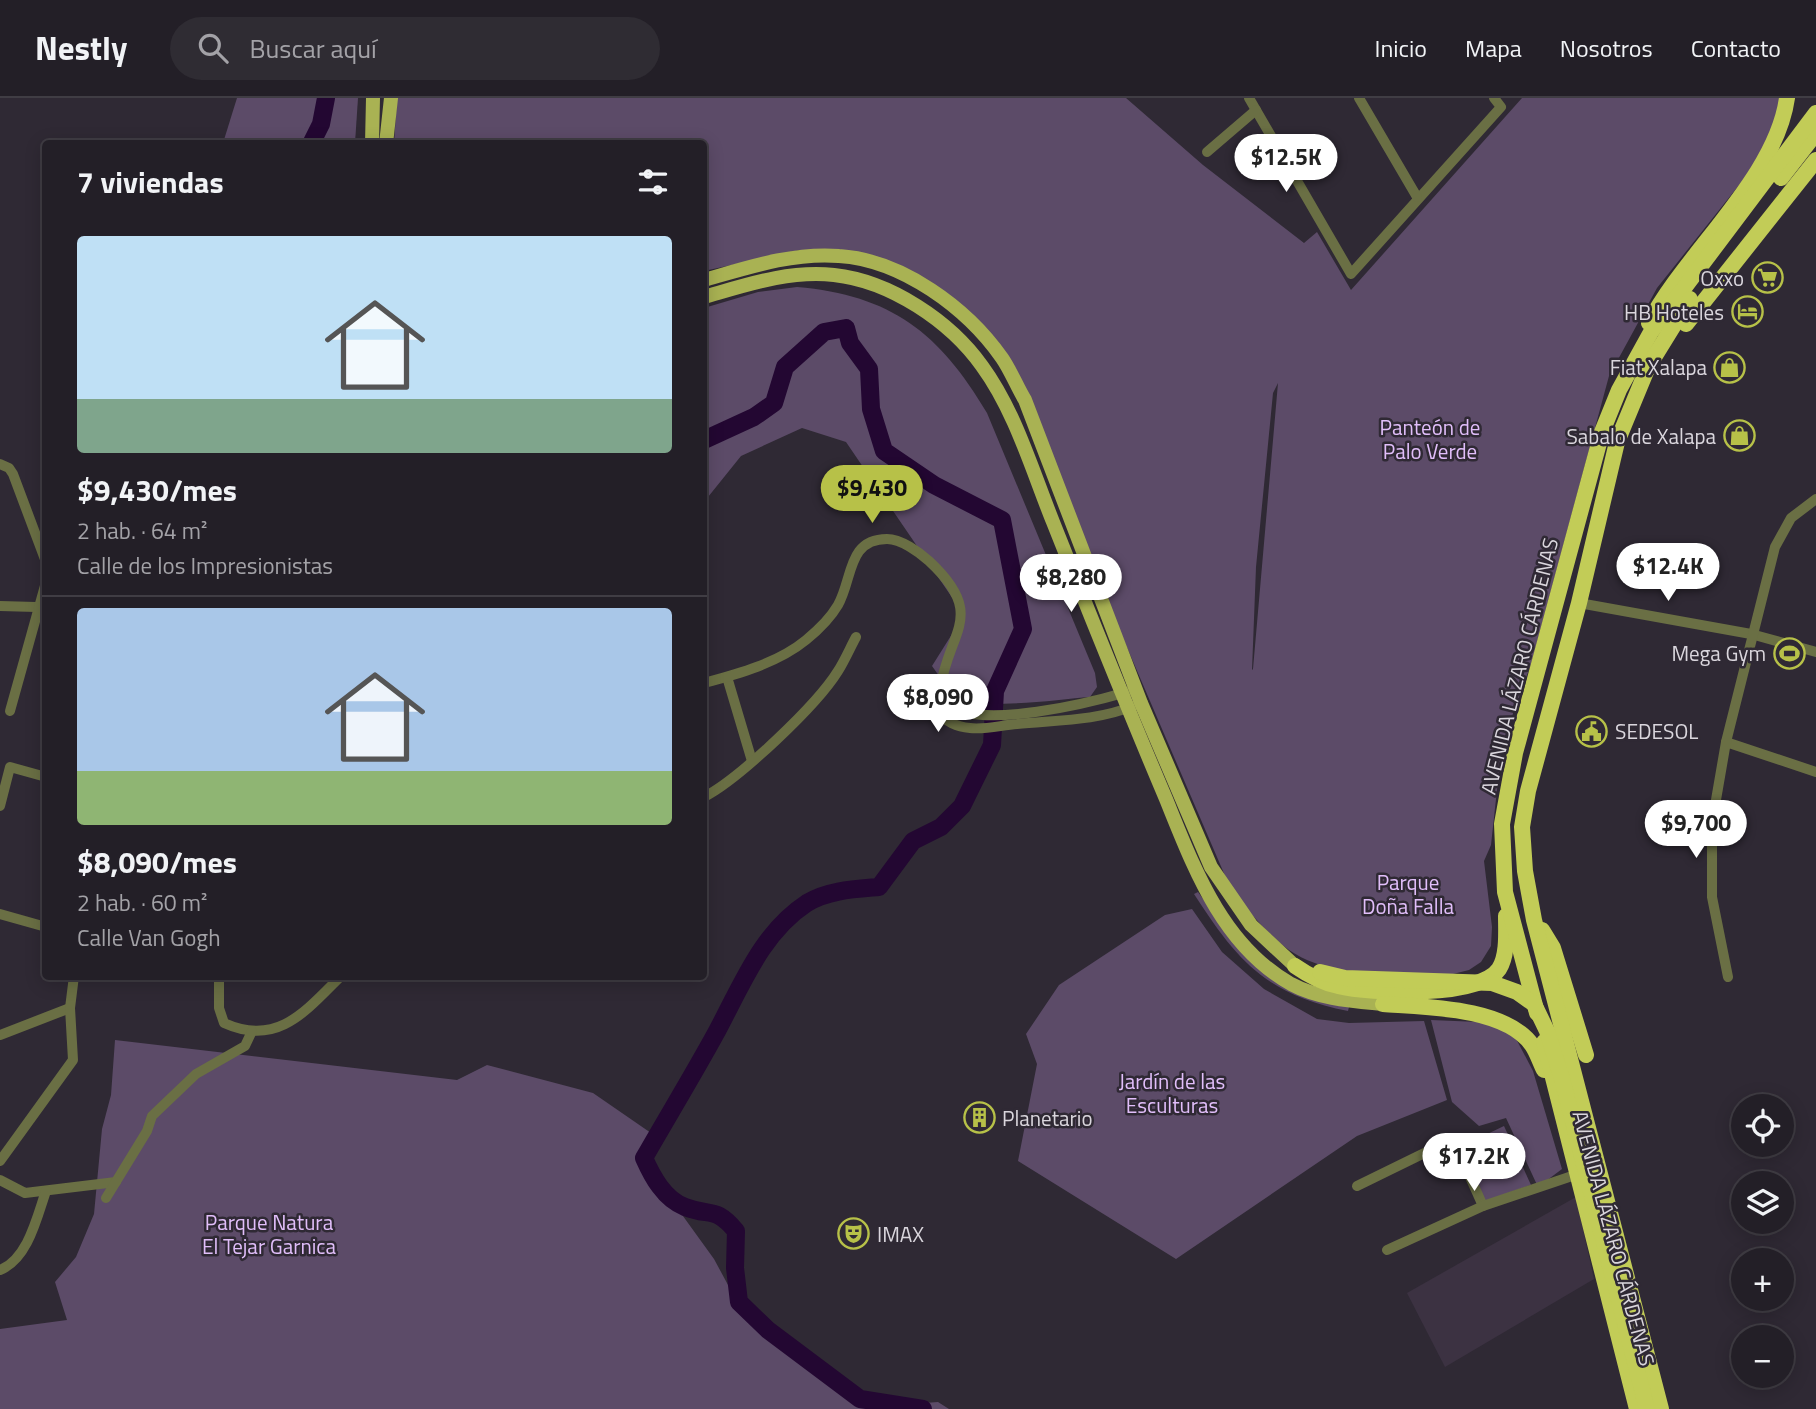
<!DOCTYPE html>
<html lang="es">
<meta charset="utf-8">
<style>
:root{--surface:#231f27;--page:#2f2c33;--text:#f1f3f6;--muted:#a3a2a7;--line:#403d44;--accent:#b7c148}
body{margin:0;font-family:"Titillium Web",sans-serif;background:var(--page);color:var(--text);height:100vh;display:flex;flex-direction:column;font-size:26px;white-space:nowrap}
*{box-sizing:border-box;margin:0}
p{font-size:23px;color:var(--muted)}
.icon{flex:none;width:38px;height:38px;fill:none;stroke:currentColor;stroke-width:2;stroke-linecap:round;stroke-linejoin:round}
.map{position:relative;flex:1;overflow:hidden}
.side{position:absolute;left:42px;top:42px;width:665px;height:840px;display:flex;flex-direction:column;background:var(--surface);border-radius:7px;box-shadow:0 4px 18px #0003,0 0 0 2px var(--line)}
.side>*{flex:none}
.buttons{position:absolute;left:1731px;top:996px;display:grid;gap:14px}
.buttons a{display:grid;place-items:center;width:63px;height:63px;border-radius:50%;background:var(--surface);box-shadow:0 4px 18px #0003,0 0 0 2px var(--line);font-size:35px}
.price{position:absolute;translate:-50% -60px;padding:0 16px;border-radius:24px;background:#fff;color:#222;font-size:23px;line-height:46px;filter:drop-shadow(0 2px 4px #0008)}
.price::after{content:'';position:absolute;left:50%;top:42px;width:21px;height:16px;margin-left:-10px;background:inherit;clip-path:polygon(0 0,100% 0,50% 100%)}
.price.on{background:var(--accent);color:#111}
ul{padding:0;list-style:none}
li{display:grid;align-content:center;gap:14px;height:371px;padding:0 35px}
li+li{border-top:2px solid var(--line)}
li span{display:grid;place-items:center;height:217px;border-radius:7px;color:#555}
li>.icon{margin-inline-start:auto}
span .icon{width:126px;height:126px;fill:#fffc;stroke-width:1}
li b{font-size:30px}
h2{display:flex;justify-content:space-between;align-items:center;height:84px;padding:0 35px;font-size:30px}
header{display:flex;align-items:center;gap:42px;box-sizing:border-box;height:98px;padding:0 35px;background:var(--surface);border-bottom:2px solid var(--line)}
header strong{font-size:33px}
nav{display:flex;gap:38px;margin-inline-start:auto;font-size:24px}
.search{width:490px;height:63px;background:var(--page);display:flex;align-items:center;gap:18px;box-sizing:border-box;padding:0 24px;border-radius:38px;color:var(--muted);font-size:26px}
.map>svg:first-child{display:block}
</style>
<header>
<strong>Nestly</strong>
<div class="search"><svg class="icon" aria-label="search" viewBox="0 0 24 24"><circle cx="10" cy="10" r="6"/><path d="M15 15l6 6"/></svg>Buscar aquí</div>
<nav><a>Inicio</a><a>Mapa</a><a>Nosotros</a><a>Contacto</a></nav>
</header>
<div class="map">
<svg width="1816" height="1311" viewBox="0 0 1816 1311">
<rect width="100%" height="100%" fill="#2f2934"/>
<path fill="#3c3242" d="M1576,1099L1594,1181L1445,1269L1407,1195Z"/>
<g fill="#5c4b68" fill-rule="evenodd">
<path d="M237,0H358L355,45H223Z"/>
<path d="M397,0H1126L1203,67L1304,145L1317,134L1351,192L1522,0H1780L1774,31L1751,72L1657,190L1609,278L1532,563L1502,646L1491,747L1484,763L1492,829L1491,848L1481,864L1469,872L1453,876C1401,875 1334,883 1289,852C1267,836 1250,814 1232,794L1001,256L920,182L800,152L704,173V46H394ZM1278,285L1253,571L1252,572L1256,469L1273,295Z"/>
<path d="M797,189C891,197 940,235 987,315L1095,575L1097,589L1090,599C1057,601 984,614 957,597C947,590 939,578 932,568L964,517L846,344L802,330L741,358L704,404V210L758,194Z"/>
<path d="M1198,794L1240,852L1349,909L1348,913C1266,896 1238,864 1194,796Z"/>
<path d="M1192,811L1222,854L1264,891L1317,921L1349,925L1424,923L1447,1002L1357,1038L1176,1161L1018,1063L1037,966L1026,936L1059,887L1165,817Z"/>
<path d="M1431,922L1479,924L1512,933L1533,973L1562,1071L1538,1089L1506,1020L1479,1028L1452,1004Z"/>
<path d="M115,942L457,982L487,967L593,995L651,1035L654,1090L675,1107L714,1161L741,1211L771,1237L804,1250L854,1300L886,1308L938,1304L949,1311H0V1231L67,1222L55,1184L76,1159L94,1116L102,1031L111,997Z"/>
<path d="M1504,1028L1531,1087L1485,1103L1462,1048Z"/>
</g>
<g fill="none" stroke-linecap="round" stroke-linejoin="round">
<g stroke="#230732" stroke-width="18">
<path d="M311,46L321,26L326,0"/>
<path d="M704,342L754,319L774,305L785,269L824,234L846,230L850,245L869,271L871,311L884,353L934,387L1002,422L1023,531L995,593L992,647L962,708L941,729L913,743L879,789C856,791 828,792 807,805C761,835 741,889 716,935C693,977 668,1018 644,1060C652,1078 664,1101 685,1109C711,1119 715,1108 736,1133L735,1170L739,1204L768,1232L860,1301L923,1311"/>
</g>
<g stroke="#6a6f44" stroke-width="10">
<path d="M1249,0L1351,176L1501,9L1494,0"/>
<path d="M1359,0L1417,99"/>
<path d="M1207,54L1256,12"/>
<path d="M0,366L9,370L13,376L46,464"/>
<path d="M1579,505L1751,536L1816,554"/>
<path d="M0,508L36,509"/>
<path d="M727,579L752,663"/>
<path d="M704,585C738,576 778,565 806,542C817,533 831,519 838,507C853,481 847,441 887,441C901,441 919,454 929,463C988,518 948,533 940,592C939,599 936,607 939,613C944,624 958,629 970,630C985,632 1002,627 1017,626C1056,622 1097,623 1133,608"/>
<path d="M939,596C943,600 946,606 950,608C984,631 1089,605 1127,594"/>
<path d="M10,613L46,484"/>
<path d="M1726,644L1816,674"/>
<path d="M704,699C739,681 817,607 838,573C845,562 850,550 856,539"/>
<path d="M0,708L10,669L46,679"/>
<path d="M0,816L46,829"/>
<path d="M219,878V910L224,925C277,949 305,914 341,878"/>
<path d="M1728,879L1712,799V725L1726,644L1775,449L1791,420L1816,401"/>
<path d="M0,937L70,910"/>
<path d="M0,1063L73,962L70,910L74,878"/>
<path d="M0,1082L25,1095L116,1084"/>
<path d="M1357,1088L1453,1041L1483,1108"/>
<path d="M106,1100L147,1033L152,1018L196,976L245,948L252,933"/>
<path d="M1387,1152L1483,1108L1578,1076"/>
<path d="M0,1172C28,1161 37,1119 46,1093"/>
</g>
<g stroke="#a9b253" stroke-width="14">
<path d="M372,46L373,0"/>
<path d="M386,46L391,0"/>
<path d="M704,182C746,170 794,154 839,158C902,162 967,210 1002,260C1011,273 1017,289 1025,302L1141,605L1211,769L1251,827L1295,868"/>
<path d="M704,199C746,187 789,172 834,177C890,183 950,223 982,268C1015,313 1032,372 1053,424C1090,517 1127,609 1166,701C1194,770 1222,847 1291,886C1319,901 1352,903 1383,906"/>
</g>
<g stroke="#c2cc57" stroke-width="16">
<path d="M1781,80L1816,35"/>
<path d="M1649,225C1686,154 1776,80 1787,0"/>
<path d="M1686,226L1816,62"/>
<path d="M1542,832L1553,850L1586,957"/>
<path d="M1295,868C1308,877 1322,885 1338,888C1370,896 1480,900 1499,871C1508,857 1506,833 1506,818"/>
<path d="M1383,906C1425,909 1505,909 1532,947C1537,954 1540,964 1544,972"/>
<path d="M1537,915L1505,794L1502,726L1515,655L1602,334L1619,292L1651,234L1816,15"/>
<path d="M1544,944L1637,1311"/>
<path d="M1661,1311L1534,822L1525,773L1522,729L1528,693L1579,505L1617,344L1648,269L1690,201"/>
</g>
<path stroke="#c2cc57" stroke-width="16" d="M1320,874L1345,880L1492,885L1517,894L1534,906L1547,933L1562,981L1647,1311"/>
</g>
<defs>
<symbol id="supermarket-ring" viewBox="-11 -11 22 22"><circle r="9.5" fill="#2f2934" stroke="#b7c148" stroke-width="1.5"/><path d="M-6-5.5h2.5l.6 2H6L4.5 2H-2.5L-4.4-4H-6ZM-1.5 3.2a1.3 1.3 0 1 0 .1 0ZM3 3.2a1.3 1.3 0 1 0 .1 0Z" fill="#b7c148"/></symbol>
<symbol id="hotel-ring" viewBox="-11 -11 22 22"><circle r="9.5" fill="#2f2934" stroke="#b7c148" stroke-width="1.5"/><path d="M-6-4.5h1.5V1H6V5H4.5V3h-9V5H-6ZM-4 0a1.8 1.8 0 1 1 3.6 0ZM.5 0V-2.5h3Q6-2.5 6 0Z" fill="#b7c148"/></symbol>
<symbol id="shop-ring" viewBox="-11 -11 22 22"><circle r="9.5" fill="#2f2934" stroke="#b7c148" stroke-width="1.5"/><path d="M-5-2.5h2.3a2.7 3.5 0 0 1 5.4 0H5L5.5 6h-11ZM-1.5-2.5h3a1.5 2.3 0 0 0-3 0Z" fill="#b7c148"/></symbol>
<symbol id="stadium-ring" viewBox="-11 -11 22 22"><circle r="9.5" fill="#2f2934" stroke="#b7c148" stroke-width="1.5"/><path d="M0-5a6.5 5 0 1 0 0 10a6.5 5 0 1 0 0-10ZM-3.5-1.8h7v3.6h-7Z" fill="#b7c148"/></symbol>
<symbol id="civic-ring" viewBox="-11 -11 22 22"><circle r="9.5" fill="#2f2934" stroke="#b7c148" stroke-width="1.5"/><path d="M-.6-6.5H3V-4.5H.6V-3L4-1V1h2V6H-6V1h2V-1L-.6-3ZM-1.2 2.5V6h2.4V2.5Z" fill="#b7c148"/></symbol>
<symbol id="building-ring" viewBox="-11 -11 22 22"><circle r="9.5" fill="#2f2934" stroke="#b7c148" stroke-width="1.5"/><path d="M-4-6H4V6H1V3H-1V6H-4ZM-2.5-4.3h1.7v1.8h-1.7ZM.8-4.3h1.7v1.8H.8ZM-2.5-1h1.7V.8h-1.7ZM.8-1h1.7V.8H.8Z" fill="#b7c148"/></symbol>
<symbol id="theatre-ring" viewBox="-11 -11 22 22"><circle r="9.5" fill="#2f2934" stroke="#b7c148" stroke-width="1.5"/><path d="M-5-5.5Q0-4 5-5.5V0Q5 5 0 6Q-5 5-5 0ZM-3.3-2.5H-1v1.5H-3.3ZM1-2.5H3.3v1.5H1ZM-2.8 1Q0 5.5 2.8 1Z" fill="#b7c148"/></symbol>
</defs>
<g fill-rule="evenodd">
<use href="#supermarket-ring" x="1750" y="162" width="35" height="35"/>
<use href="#hotel-ring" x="1730" y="196" width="35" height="35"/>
<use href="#shop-ring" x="1712" y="252" width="35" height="35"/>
<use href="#shop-ring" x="1722" y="320" width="35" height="35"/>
<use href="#stadium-ring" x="1772" y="538" width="35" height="35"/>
<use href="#civic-ring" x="1574" y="616" width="35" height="35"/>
<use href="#building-ring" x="962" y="1002" width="35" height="35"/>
<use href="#theatre-ring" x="836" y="1118" width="35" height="35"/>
</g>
<g text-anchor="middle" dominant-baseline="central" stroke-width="5" stroke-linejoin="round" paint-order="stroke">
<g font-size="21" fill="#dad6dd" stroke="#2f2934" text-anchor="end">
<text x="1744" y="180">Oxxo</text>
<text x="1724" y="214">HB Hoteles</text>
<text x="1707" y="269">Fiat Xalapa</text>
<text x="1716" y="338">Sabalo de Xalapa</text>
<text x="1766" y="555">Mega Gym</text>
<text x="1615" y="633" text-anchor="start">SEDESOL</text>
<text x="1002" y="1020" text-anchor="start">Planetario</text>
<text x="877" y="1136" text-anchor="start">IMAX</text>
</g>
<g font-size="21" fill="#e1befa" stroke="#2f2934">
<text x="1430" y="329">Panteón de<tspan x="1430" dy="24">Palo Verde</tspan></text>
<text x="1408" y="784">Parque<tspan x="1408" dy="24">Doña Falla</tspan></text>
<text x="1172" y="983">Jardín de las<tspan x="1172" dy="24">Esculturas</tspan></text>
<text x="269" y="1124">Parque Natura<tspan x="269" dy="24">El Tejar Garnica</tspan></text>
</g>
<g font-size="21" fill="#dad6dd" stroke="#2f2934">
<text transform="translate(1519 568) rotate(-76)">AVENIDA LÁZARO CÁRDENAS</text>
<text transform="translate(1614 1140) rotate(75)">AVENIDA LÁZARO CÁRDENAS</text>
</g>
</g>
</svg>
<div class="buttons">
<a><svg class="icon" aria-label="locate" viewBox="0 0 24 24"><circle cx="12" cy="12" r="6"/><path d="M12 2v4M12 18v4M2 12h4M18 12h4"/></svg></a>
<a><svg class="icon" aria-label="layers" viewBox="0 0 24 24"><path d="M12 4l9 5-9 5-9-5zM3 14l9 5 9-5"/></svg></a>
<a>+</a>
<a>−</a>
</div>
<b class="price" style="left:1286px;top:96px">$12.5K</b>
<b class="price on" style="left:872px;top:427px">$9,430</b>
<b class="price" style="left:1668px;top:505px">$12.4K</b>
<b class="price" style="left:1071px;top:516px">$8,280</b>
<b class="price" style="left:938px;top:636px">$8,090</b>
<b class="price" style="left:1696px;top:762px">$9,700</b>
<b class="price" style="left:1474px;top:1095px">$17.2K</b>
<section class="side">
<h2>7 viviendas<svg class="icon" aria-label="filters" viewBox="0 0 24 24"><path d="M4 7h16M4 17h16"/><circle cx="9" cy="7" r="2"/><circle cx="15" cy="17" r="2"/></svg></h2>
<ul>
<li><span style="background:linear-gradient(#bfe0f5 75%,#7fa58c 0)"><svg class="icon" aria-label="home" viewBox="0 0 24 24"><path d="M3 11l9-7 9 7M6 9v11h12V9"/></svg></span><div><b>$9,430/mes</b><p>2 hab. · 64 m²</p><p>Calle de los Impresionistas</p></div></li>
<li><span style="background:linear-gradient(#a9c7e8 75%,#8fb573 0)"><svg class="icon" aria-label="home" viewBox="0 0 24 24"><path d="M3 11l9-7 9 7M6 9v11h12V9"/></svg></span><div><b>$8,090/mes</b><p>2 hab. · 60 m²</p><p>Calle Van Gogh</p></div></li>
</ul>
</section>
</div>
